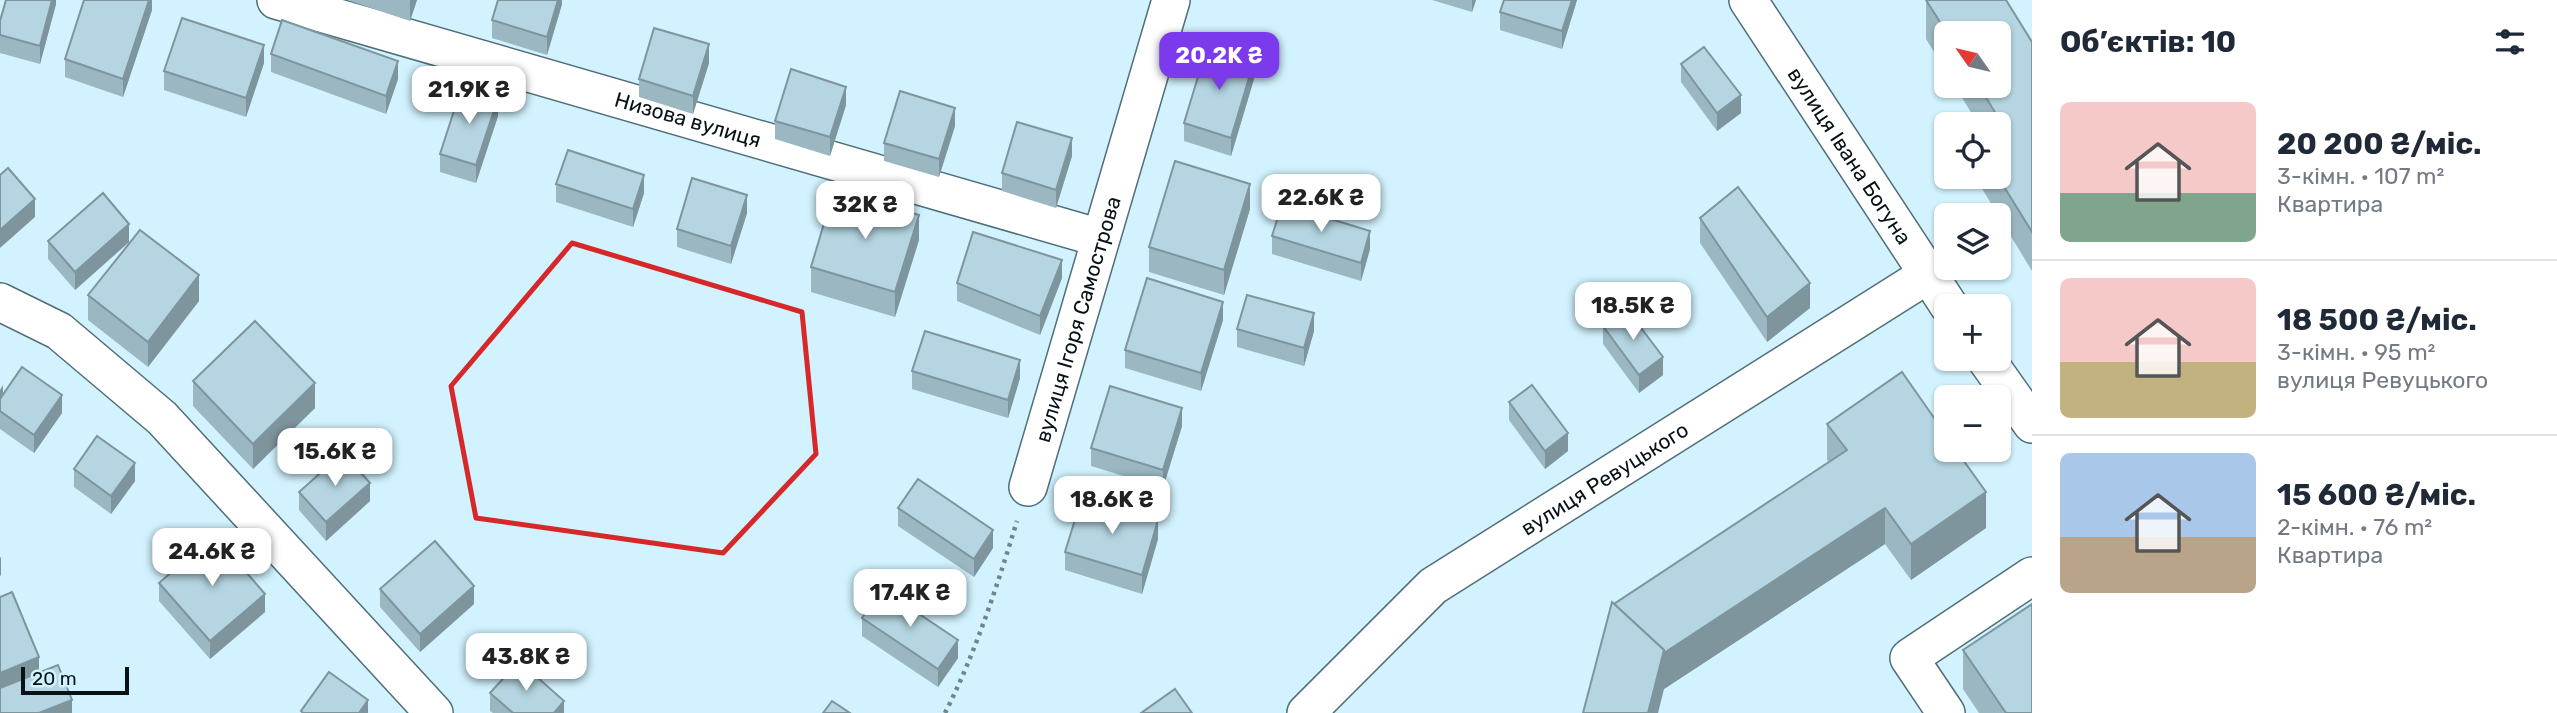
<!DOCTYPE html>
<html lang="uk">
<meta charset="utf-8">
<style>
:root{--surface:#fff;--page:#f2f2f3;--text:#1f2937;--muted:#747a83;--line:#e0e1e3;--accent:#7c3aed}
body{margin:0;font-family:Rubik,sans-serif;background:var(--page);color:var(--text);height:100vh;display:flex;flex-direction:column;font-size:26px;white-space:nowrap}
*{box-sizing:border-box;margin:0}
p{font-size:23px;color:var(--muted)}
.icon{flex:none;width:38px;height:38px;fill:none;stroke:currentColor;stroke-width:2;stroke-linecap:round;stroke-linejoin:round}
.map{position:relative;flex:1;overflow:hidden}
.panel{display:flex;flex-direction:column;background:var(--surface);width:525px}
.panel>*{flex:none}
.needle{width:46px;rotate:304deg}
.buttons{position:absolute;left:1934px;top:21px;display:grid;gap:14px}
.buttons a{display:grid;place-items:center;width:77px;height:77px;border-radius:10px;background:var(--surface);box-shadow:0 2px 5px #0004;font-size:35px}
.scale{position:absolute;left:21px;bottom:18px;width:108px;box-sizing:border-box;padding-left:7px;border:4px solid #061216;border-top:0;font-size:19px;line-height:24px;white-space:nowrap;color:#061216;-webkit-text-stroke:5px #d1f2fe;paint-order:stroke}
.price{position:absolute;translate:-50% -60px;padding:0 16px;border-radius:14px;background:#fff;color:#222;font-size:23px;line-height:46px;filter:drop-shadow(0 2px 4px #0008)}
.price::after{content:'';position:absolute;left:50%;top:42px;width:21px;height:16px;margin-left:-10px;background:inherit;clip-path:polygon(0 0,100% 0,50% 100%)}
.price.current{background:var(--accent);color:#fff}
ul{padding:0;list-style:none}
li{display:flex;align-items:center;gap:21px;height:175px;padding:0 28px}
li+li{border-top:2px solid var(--line)}
li span{display:grid;place-items:center;flex:none;width:196px;height:140px;border-radius:10px;color:#555}
li>.icon{margin-inline-start:auto}
span .icon{width:84px;height:84px;fill:#fffc;stroke-width:1}
li b{font-size:30px}
h2{display:flex;justify-content:space-between;align-items:center;height:84px;padding:0 28px;font-size:30px}
main{display:flex;flex:1;min-height:0}
.map>svg:first-child{display:block}
</style>
<main>
<div class="map">
<svg width="2032" height="713" viewBox="0 0 2032 713">
<rect width="100%" height="100%" fill="#d1f2fe"/>
<g fill="none" stroke-linecap="round" stroke-linejoin="round">
<defs>
<g id="minor">
<path id="s1" d="M276,0L1100,238"/>
<path id="s2" d="M1748,0L1949,306"/>
<path d="M0,302L59,331L162,418L434,713"/>
<path d="M1986,359L2032,424"/>
<path id="s3" d="M1028,487L1171,0"/>
<path id="s4" d="M1306,713L1433,586L1927,275"/>
<path d="M1946,713L1909,658L2032,576"/>
</g>
</defs>
<use href="#minor" stroke="#506e79" stroke-width="40"/>
<path stroke="#6e858d" stroke-width="4.5" stroke-dasharray="3.5 5" stroke-linecap="butt" d="M945,713C976,652 997,586 1017,521"/>
<use href="#minor" stroke="#fff" stroke-width="37"/>
</g>
<g fill="#9bb7c2">
<path d="M56,0V4L40,64L0,53V21Z"/>
<path d="M152,0V10L123,97L65,77V59Z"/>
<path d="M347,0H417L410,21Z"/>
<path d="M562,0V4L547,55L492,38V20Z"/>
<path d="M1432,0H1476L1472,12Z"/>
<path d="M1504,0H1577L1562,49L1500,30V12Z"/>
<path d="M1926,0L2032,42V271L1975,177H1998V124H1978L1955,86H1998V33H1946V71L1926,39Z"/>
<path d="M271,54L398,79L386,114L271,72Z"/>
<path d="M264,63L246,117L164,90V71Z"/>
<path d="M709,63L693,114L639,97V79Z"/>
<path d="M1681,64L1741,113L1717,131L1681,82Z"/>
<path d="M1254,79L1231,156L1184,141V123Z"/>
<path d="M846,105L830,156L775,139V121Z"/>
<path d="M498,116L476,183L440,172V154Z"/>
<path d="M955,126L939,177L884,161V143Z"/>
<path d="M1072,156L1056,208L1002,191V173Z"/>
<path d="M556,184L644,193L633,227L556,202Z"/>
<path d="M1250,209L1224,295L1149,272V247Z"/>
<path d="M747,213L731,264L677,247V229Z"/>
<path d="M1700,218L1810,308L1767,342L1700,243Z"/>
<path d="M1272,236L1370,249L1361,281L1272,254Z"/>
<path d="M919,240L895,317L811,292V267Z"/>
<path d="M48,241L129,242L75,290L48,259Z"/>
<path d="M1062,278L1040,335L957,301V283Z"/>
<path d="M88,295L199,301L148,367L88,320Z"/>
<path d="M1223,320L1201,391L1125,368V350Z"/>
<path d="M1603,326L1663,375L1639,393L1603,344Z"/>
<path d="M1237,329L1314,331L1304,366L1237,347Z"/>
<path d="M912,371L1020,378L1008,418L912,389Z"/>
<path d="M193,381L315,408L253,469L193,406Z"/>
<path d="M3,394L62,413L34,453L0,429V411Z"/>
<path d="M1509,402L1568,451L1545,469L1509,420Z"/>
<path d="M1827,424L1986,528L1911,580L1885,544L1664,689L1614,604L1829,462L1827,460Z"/>
<path d="M1182,426L1163,488L1091,466V448Z"/>
<path d="M74,469L135,481L111,514L74,487Z"/>
<path d="M299,492L370,501L326,541L299,510Z"/>
<path d="M898,508L993,548L974,577L898,526Z"/>
<path d="M1158,539L1142,594L1065,570V552Z"/>
<path d="M159,583L265,612L210,659L159,601Z"/>
<path d="M380,589L474,604L420,652L380,607Z"/>
<path d="M862,618L958,658L938,687L862,636Z"/>
<path d="M1963,650L2032,713H1979L1963,689Z"/>
<path d="M490,693L564,713H493L490,711Z"/>
</g>
<g fill="#7e959e">
<path d="M52,0H56V4L40,64V46Z"/>
<path d="M149,0H152V10L123,97V79Z"/>
<path d="M410,0H417L410,21Z"/>
<path d="M558,0H562V4L547,55V37Z"/>
<path d="M1472,0H1476L1472,12Z"/>
<path d="M1572,0H1577L1562,49V31Z"/>
<path d="M709,44V63L693,114V96Z"/>
<path d="M264,45V63L246,117V98Z"/>
<path d="M398,61V79L386,114V96Z"/>
<path d="M1254,61V79L1231,156V138Z"/>
<path d="M846,87V105L830,156V137Z"/>
<path d="M1741,95V113L1717,131V113Z"/>
<path d="M498,98V116L476,183V165Z"/>
<path d="M955,108V126L939,177V159Z"/>
<path d="M1072,138V156L1056,208V190Z"/>
<path d="M644,175V193L633,227V209Z"/>
<path d="M1250,184V209L1224,295V270Z"/>
<path d="M747,195V213L731,264V246Z"/>
<path d="M35,199V217L0,248V230Z"/>
<path d="M919,215V240L895,317V292Z"/>
<path d="M129,224V242L75,290V272Z"/>
<path d="M1370,231V249L1361,281V263Z"/>
<path d="M1062,260V278L1040,335V316Z"/>
<path d="M199,275V301L148,367V342Z"/>
<path d="M1810,283V308L1767,342V317Z"/>
<path d="M1223,302V320L1201,391V373Z"/>
<path d="M1314,313V331L1304,366V348Z"/>
<path d="M1663,357V375L1639,393V375Z"/>
<path d="M1020,360V378L1008,418V400Z"/>
<path d="M315,383V408L253,469V444Z"/>
<path d="M3,385V404L0,409V390Z"/>
<path d="M62,395V413L34,453V435Z"/>
<path d="M1182,408V426L1163,488V470Z"/>
<path d="M1568,433V451L1545,469V451Z"/>
<path d="M135,463V481L111,514V496Z"/>
<path d="M370,483V501L326,541V522Z"/>
<path d="M1986,492V528L1911,580V544Z"/>
<path d="M1885,508V544L1664,689L1658,713H1648L1664,650Z"/>
<path d="M1158,520V539L1142,594V575Z"/>
<path d="M993,530V548L974,577V559Z"/>
<path d="M1,557V575L0,576V558Z"/>
<path d="M474,586V604L420,652V634Z"/>
<path d="M265,594V612L210,659V641Z"/>
<path d="M958,640V658L938,687V669Z"/>
<path d="M39,657V675L0,691V673Z"/>
<path d="M72,700V713H39Z"/>
<path d="M368,700V713H359Z"/>
<path d="M564,701V713H554Z"/>
</g>
<g fill="#b4d5e1" stroke="#7e959e" stroke-width="2">
<path d="M6,0H52L40,46L0,35V21Z"/>
<path d="M84,0H149L123,79L65,59Z"/>
<path d="M498,0H558L547,37L492,20Z"/>
<path d="M1504,0H1572L1562,31L1500,12Z"/>
<path d="M1926,0H2006L2032,42V232L1998,177V124H1997L2001,122L1979,86H1998V33H1947Z"/>
<path d="M182,18L264,45L246,98L164,71Z"/>
<path d="M282,20L398,61L386,96L271,54Z"/>
<path d="M654,28L709,44L693,96L639,79Z"/>
<path d="M1207,47L1254,61L1231,138L1184,123Z"/>
<path d="M1704,47L1741,95L1717,113L1681,64Z"/>
<path d="M791,69L846,87L830,137L775,121Z"/>
<path d="M462,86L498,98L476,165L440,154Z"/>
<path d="M900,91L955,108L939,159L884,143Z"/>
<path d="M1017,122L1072,138L1056,190L1002,173Z"/>
<path d="M568,150L644,175L633,209L556,184Z"/>
<path d="M1175,161L1250,184L1224,270L1149,247Z"/>
<path d="M8,168L35,199L0,230V175Z"/>
<path d="M692,178L747,195L731,246L677,229Z"/>
<path d="M1738,187L1810,283L1767,317L1700,218Z"/>
<path d="M834,190L919,215L895,292L811,267Z"/>
<path d="M103,193L129,224L75,272L48,241Z"/>
<path d="M1282,204L1370,231L1361,263L1272,236Z"/>
<path d="M140,230L199,275L148,342L88,295Z"/>
<path d="M973,232L1062,260L1040,316L957,283Z"/>
<path d="M1147,278L1223,302L1201,373L1125,350Z"/>
<path d="M1247,295L1314,313L1304,348L1237,329Z"/>
<path d="M1626,308L1663,357L1639,375L1603,326Z"/>
<path d="M255,321L315,383L253,444L193,381Z"/>
<path d="M925,331L1020,360L1008,400L912,371Z"/>
<path d="M22,367L62,395L34,435L0,411V399Z"/>
<path d="M1902,372L1946,435V450H1956L1986,492L1911,544L1885,508L1664,653V650L1614,604L1847,450L1827,424Z"/>
<path d="M1532,385L1568,433L1545,451L1509,402Z"/>
<path d="M1110,386L1182,408L1163,470L1091,448Z"/>
<path d="M97,436L135,463L111,496L74,469Z"/>
<path d="M343,453L370,483L326,522L299,492Z"/>
<path d="M918,479L993,530L974,559L898,508Z"/>
<path d="M1082,497L1158,520L1142,575L1065,552Z"/>
<path d="M214,535L265,594L210,641L159,583Z"/>
<path d="M435,541L474,586L420,634L380,589Z"/>
<path d="M882,589L958,640L938,669L862,618Z"/>
<path d="M12,592L39,657L0,673V597Z"/>
<path d="M1612,602L1664,650L1648,713H1583Z"/>
<path d="M2032,604V713H2006L1963,650Z"/>
<path d="M519,661L564,701L554,713H513L490,693Z"/>
<path d="M58,665L72,700L39,713H0V688Z"/>
<path d="M329,672L368,700L359,713H303L301,711Z"/>
<path d="M1175,689L1192,713H1141Z"/>
<path d="M832,701L850,713H823Z"/>
</g>
<path fill="none" stroke="#d62828" stroke-width="5" stroke-linejoin="round" d="M572,243L802,312L816,454L723,553L476,518L451,386Z"/>
<g text-anchor="middle" dominant-baseline="central" stroke-width="5" stroke-linejoin="round" paint-order="stroke">
<g font-size="21" fill="#061216" stroke="#d1f2fe">
<text stroke="none"><textPath href="#s1" startOffset="429">Низова вулиця</textPath></text>
<text stroke="none"><textPath href="#s2" startOffset="186">вулиця Івана Богуна</textPath></text>
<text stroke="none"><textPath href="#s3" startOffset="175">вулиця Ігоря Самострова</textPath></text>
<text stroke="none"><textPath href="#s4" startOffset="382">вулиця Ревуцького</textPath></text>
</g>
</g>
</svg>
<div class="buttons">
<a><svg class="needle" viewBox="-14 -14 28 28"><path d="M0-13l5 13h-10z" fill="#e53935"/><path d="M0 13l5-13h-10z" fill="#747a83"/></svg></a>
<a><svg class="icon" aria-label="locate" viewBox="0 0 24 24"><circle cx="12" cy="12" r="6"/><path d="M12 2v4M12 18v4M2 12h4M18 12h4"/></svg></a>
<a><svg class="icon" aria-label="layers" viewBox="0 0 24 24"><path d="M12 4l9 5-9 5-9-5zM3 14l9 5 9-5"/></svg></a>
<a>+</a>
<a>−</a>
</div>
<div class="scale">20 m</div>
<b class="price current" style="left:1219px;top:92px">20.2K ₴</b>
<b class="price" style="left:469px;top:126px">21.9K ₴</b>
<b class="price" style="left:1321px;top:234px">22.6K ₴</b>
<b class="price" style="left:865px;top:241px">32K ₴</b>
<b class="price" style="left:1633px;top:342px">18.5K ₴</b>
<b class="price" style="left:335px;top:488px">15.6K ₴</b>
<b class="price" style="left:1112px;top:536px">18.6K ₴</b>
<b class="price" style="left:212px;top:588px">24.6K ₴</b>
<b class="price" style="left:910px;top:629px">17.4K ₴</b>
<b class="price" style="left:526px;top:693px">43.8K ₴</b>
</div>
<section class="panel">
<h2>Об’єктів: 10<svg class="icon" aria-label="filters" viewBox="0 0 24 24"><path d="M4 7h16M4 17h16"/><circle cx="9" cy="7" r="2"/><circle cx="15" cy="17" r="2"/></svg></h2>
<ul>
<li><span style="background:linear-gradient(#f6c9c9 65%,#7fa58c 0)"><svg class="icon" aria-label="home" viewBox="0 0 24 24"><path d="M3 11l9-7 9 7M6 9v11h12V9"/></svg></span><div><b>20 200 ₴/міс.</b><p>3-кімн. · 107 m²</p><p>Квартира</p></div></li>
<li><span style="background:linear-gradient(#f6c9c9 60%,#c2b280 0)"><svg class="icon" aria-label="home" viewBox="0 0 24 24"><path d="M3 11l9-7 9 7M6 9v11h12V9"/></svg></span><div><b>18 500 ₴/міс.</b><p>3-кімн. · 95 m²</p><p>вулиця Ревуцького</p></div></li>
<li><span style="background:linear-gradient(#a9c7e8 60%,#b9a48a 0)"><svg class="icon" aria-label="home" viewBox="0 0 24 24"><path d="M3 11l9-7 9 7M6 9v11h12V9"/></svg></span><div><b>15 600 ₴/міс.</b><p>2-кімн. · 76 m²</p><p>Квартира</p></div></li>
</ul>
</section>
</main>
